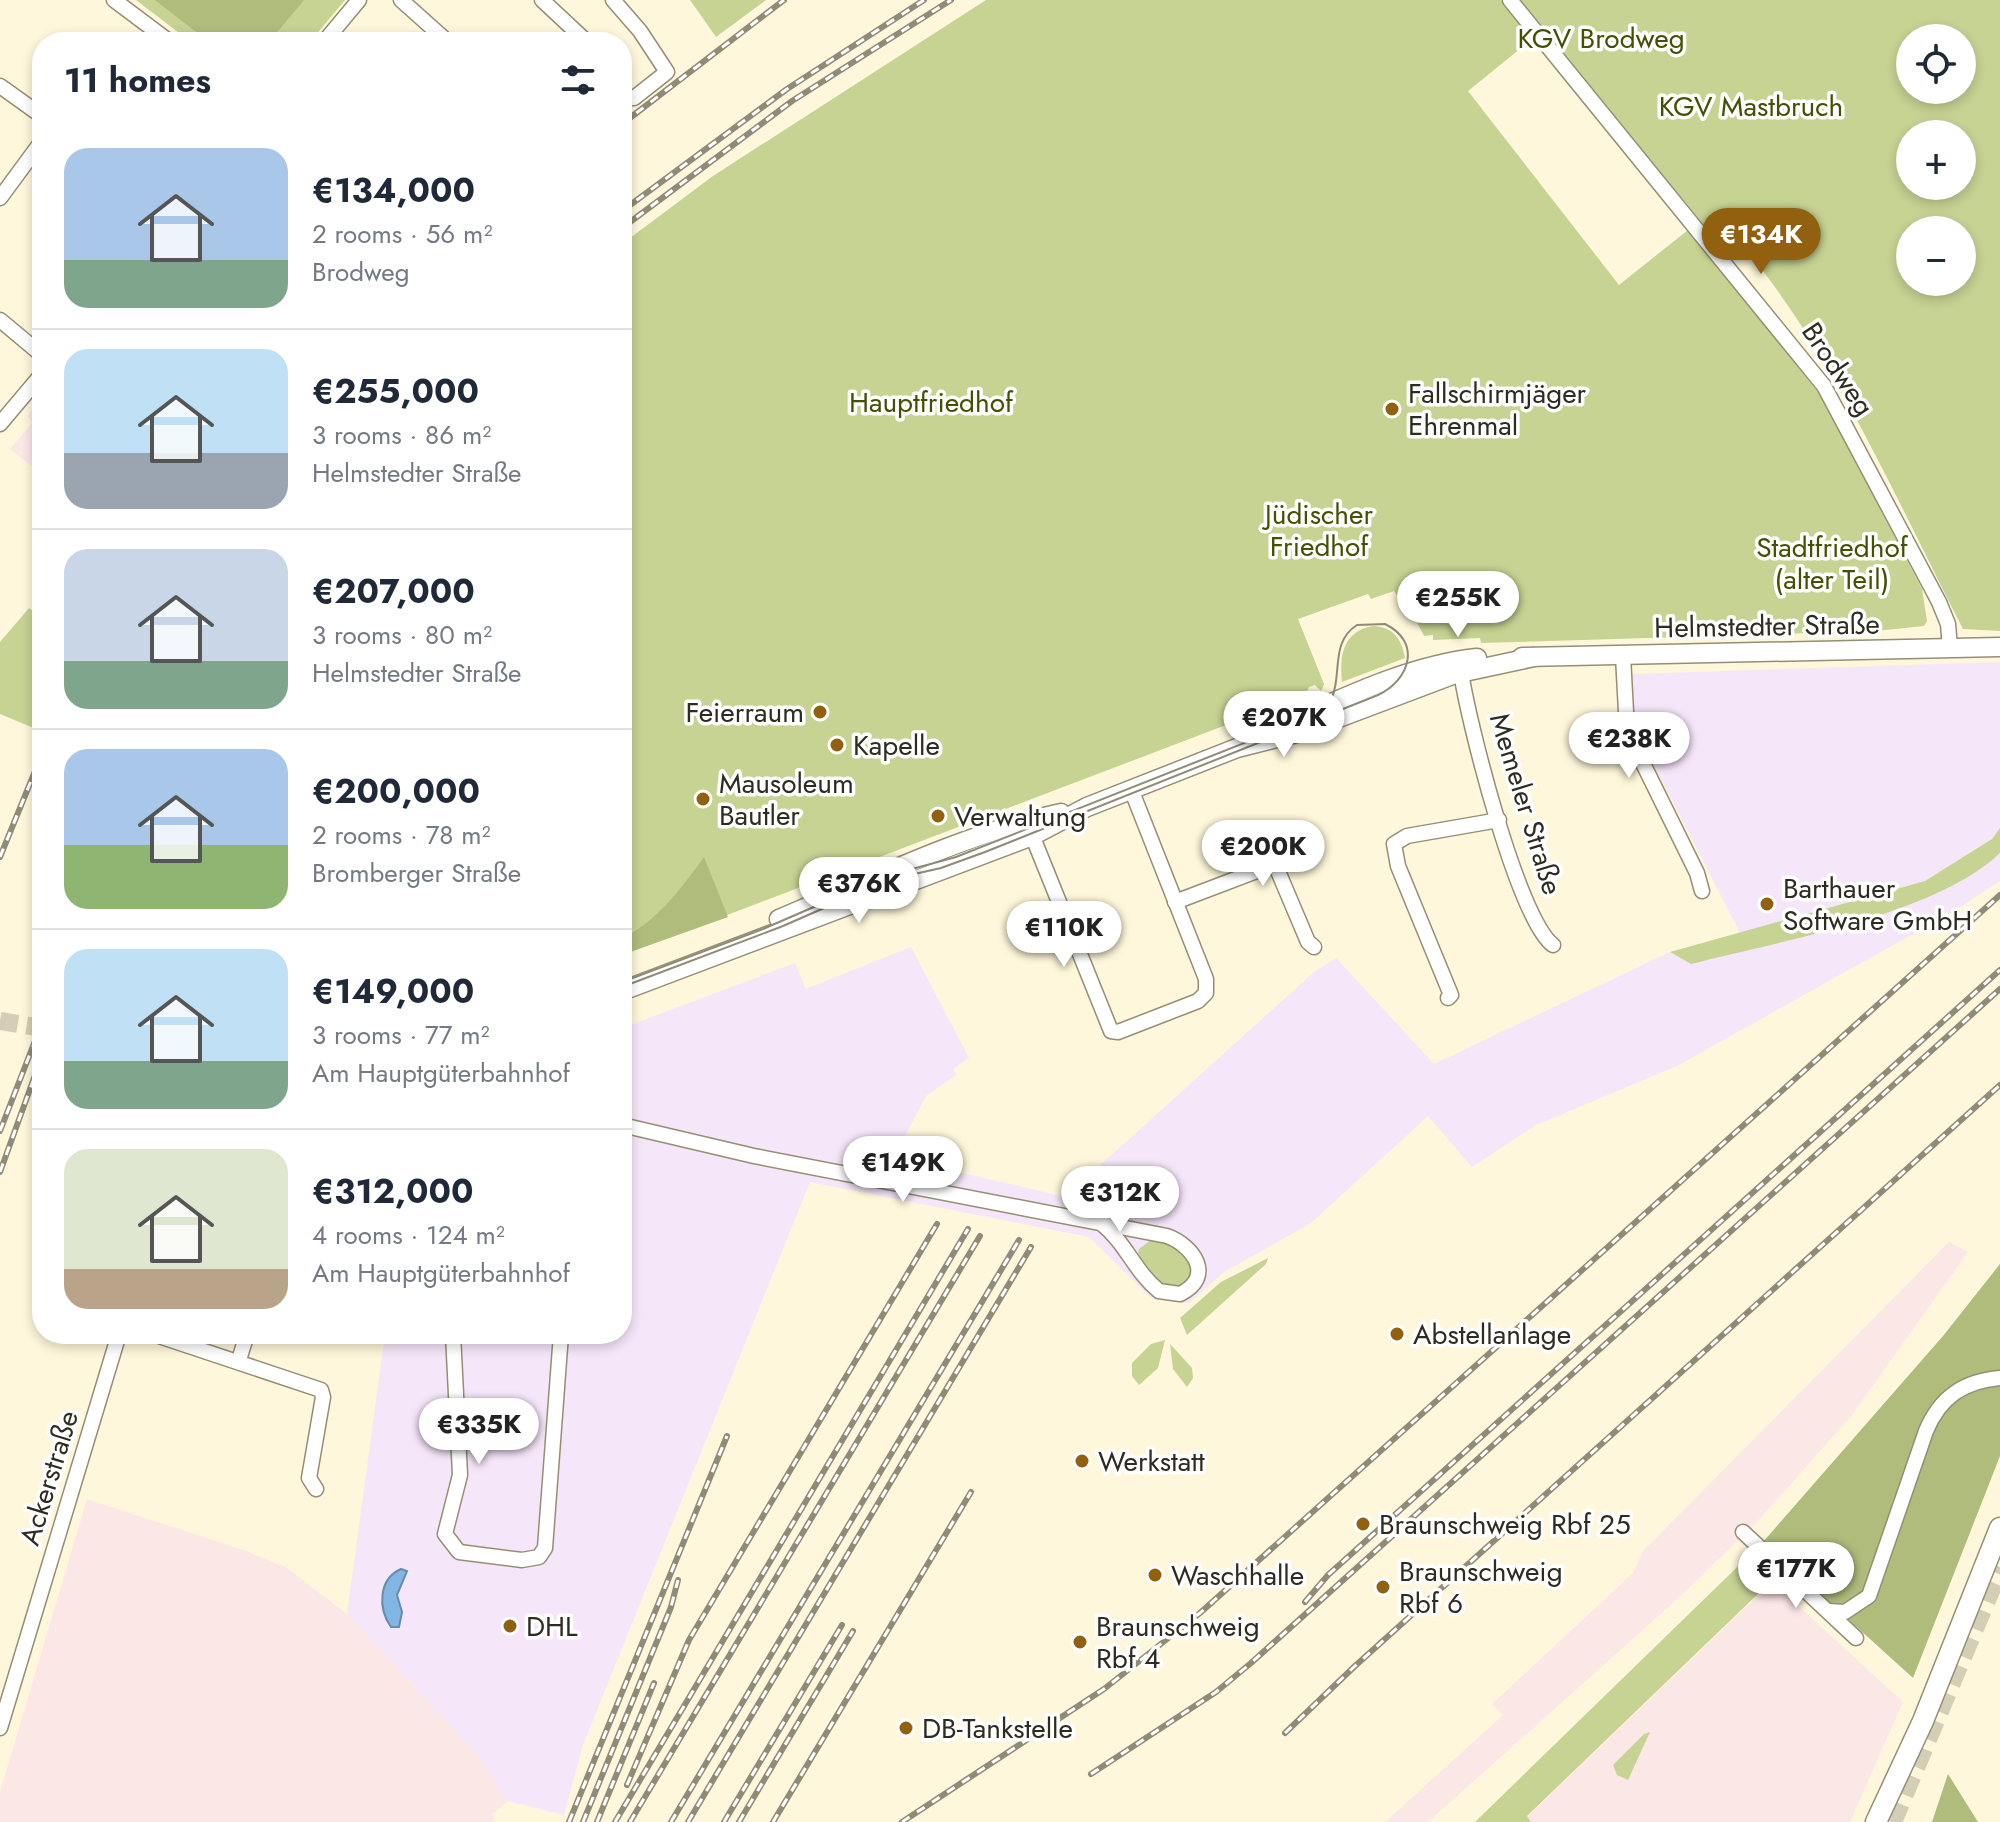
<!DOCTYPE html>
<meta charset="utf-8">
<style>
:root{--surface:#fff;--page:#f6f6f7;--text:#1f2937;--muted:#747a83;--line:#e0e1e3;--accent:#91610f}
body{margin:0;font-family:Jost,sans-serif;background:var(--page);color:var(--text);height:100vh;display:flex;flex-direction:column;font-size:30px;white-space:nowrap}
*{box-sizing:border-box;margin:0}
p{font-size:26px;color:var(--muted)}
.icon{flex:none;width:44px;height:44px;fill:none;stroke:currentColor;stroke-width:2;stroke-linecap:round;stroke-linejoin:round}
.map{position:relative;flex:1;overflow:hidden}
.details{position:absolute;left:32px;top:32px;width:600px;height:1312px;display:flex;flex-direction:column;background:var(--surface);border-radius:32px;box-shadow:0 4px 12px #0003}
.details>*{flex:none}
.fabs{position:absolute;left:1896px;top:24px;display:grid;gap:16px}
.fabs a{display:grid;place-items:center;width:80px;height:80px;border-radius:50%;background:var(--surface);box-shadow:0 4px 12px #0003;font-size:40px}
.price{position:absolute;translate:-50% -68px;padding:0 18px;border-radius:28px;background:#fff;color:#222;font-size:26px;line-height:52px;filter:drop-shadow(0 2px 4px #0008)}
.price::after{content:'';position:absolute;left:50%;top:48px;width:24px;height:18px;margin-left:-12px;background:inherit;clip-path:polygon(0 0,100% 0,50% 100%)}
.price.current{background:var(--accent);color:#fff}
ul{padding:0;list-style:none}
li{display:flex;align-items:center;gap:24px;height:200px;padding:0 32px}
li+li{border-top:2px solid var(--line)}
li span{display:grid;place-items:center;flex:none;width:224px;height:160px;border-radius:24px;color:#555}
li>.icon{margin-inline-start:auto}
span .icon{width:96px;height:96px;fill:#fffc;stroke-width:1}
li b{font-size:34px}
h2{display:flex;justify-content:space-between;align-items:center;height:96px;padding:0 32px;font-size:34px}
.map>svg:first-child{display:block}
</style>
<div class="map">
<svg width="2000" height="1822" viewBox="0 0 2000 1822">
<rect width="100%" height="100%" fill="#fef7db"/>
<g fill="#f6e6f9">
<path d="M2000,662V828L1992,839L1925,881L1740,933L1635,728L1632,674Z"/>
<path d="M2000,853V881L1954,911L1677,1066L1536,1125L1472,1167L1428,1116L1311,1223L1224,1272L1189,1303L1152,1299L1089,1237L810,1182L583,1745L564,1815L508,1801L475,1752L347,1614L385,1334H622V1043L628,1026L795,963L806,989L911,947L969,1058L953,1069L956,1075L926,1096L894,1157L1065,1197L1313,973L1336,958L1434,1064L1670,952L1691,964L1870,916L1949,888Z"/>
</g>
<g fill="#fce7e7">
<path d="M42,398V474L10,449L33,422L27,416Z"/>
<path d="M1949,1242L1968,1252L1852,1415L1756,1523L1674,1602L1428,1822H1385L1503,1715L1492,1704L1633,1573L1643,1551Z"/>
<path d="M87,1499L246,1551L287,1568L347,1614L475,1752L508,1801L493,1814L494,1822H0V1792Z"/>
<path d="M1772,1582L1903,1702L1850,1822H1531L1527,1817Z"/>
</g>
<g fill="#c6d393" fill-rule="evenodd">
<path d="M136,0H345L310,42H191Z"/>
<path d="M690,0H766L716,37Z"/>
<path d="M986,0H1501L1532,39L1468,91L1619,285L1688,230L1821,396L1922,589L1927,621L1924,626L1876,631L1481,643L1480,638L1433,640V635L1424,636L1403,596L1399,598L1394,591L1371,599L1368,594L1298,619L1324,684L1321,691L1315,685L1309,687L1305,695L622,955V244L713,176Z"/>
<path d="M1519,0H2000V631L1963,629C1897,501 1836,359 1745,248L1732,259ZM1910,38H1962V90H1910ZM1910,134H1962V186H1910ZM1910,230H1962V282H1910Z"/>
<path d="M29,608L42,617V717L36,729L0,714V642Z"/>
<path d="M1373,626C1394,627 1401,639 1405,658L1342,682C1339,656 1343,631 1373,626Z"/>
<path d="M2000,828V853C1935,915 1779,941 1691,964L1670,952L1925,881L1992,839Z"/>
<path d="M1151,1240L1172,1244L1193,1260L1191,1279L1179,1289L1163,1288L1137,1259L1139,1249Z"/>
<path d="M1268,1258L1266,1264L1187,1335L1180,1318L1221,1282Z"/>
<path d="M1165,1340L1158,1368L1139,1385L1132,1376V1363L1151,1344Z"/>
<path d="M1170,1344L1192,1368L1193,1378L1187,1387L1173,1369Z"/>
<path d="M1763,1542L1788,1565L1527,1816L1531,1822H1475Z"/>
<path d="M1650,1732L1628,1780L1617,1775L1613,1765L1644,1734Z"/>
</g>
<g fill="#afbc7c">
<path d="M155,0H304L269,42H209Z"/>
<path d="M704,857L728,917L622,955V939C659,919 680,890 704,857Z"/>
<path d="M2000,1264V1456L1913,1678L1763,1542L1943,1336Z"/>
<path d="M1948,1774L1978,1822H1932Z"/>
</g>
<path fill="#82b6e4" stroke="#698caa" stroke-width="2" d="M401,1569L407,1571L397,1595L402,1612L399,1627H391C378,1609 378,1579 401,1569Z"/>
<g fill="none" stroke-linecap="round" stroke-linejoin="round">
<path stroke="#d4ceb6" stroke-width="18" stroke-dasharray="18 9" stroke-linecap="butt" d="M0,1021L42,1028"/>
<path stroke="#d4ceb6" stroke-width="20" stroke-dasharray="20 10" stroke-linecap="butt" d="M1892,1822L2000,1567"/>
<defs>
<g id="minor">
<path d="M114,0L170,42"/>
<path d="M401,0L448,42"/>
<path d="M542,0L587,42"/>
<path d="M613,0L640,31L667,72L634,98H627L622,90"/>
<path d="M1510,0L1824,386L1939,602L1948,624L1950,648"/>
<path d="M324,42L359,0"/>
<path d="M0,86L42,116"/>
<path d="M0,198L42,141"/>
<path d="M0,320L42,355"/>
<path d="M0,424L42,374"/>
<path d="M1623,656L1627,731L1697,873L1702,891"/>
<path d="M1461,672C1468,721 1518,919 1553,945"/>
<path d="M1030,830L1111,1031L1118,1032L1198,1001L1206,993V979L1131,789"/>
<path d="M1175,902L1275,864L1308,942L1314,947"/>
<path d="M1448,998L1451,995L1398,866L1394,844L1407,836L1499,820"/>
<path d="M622,1125L754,1156L1167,1236C1194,1246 1215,1277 1180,1294L1159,1291C1135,1272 1126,1243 1102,1224"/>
<path d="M153,1334L321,1390L323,1397L309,1478L316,1489"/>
<path d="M453,1334L460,1475L445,1534L459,1552L522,1560L539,1557L545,1548L561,1334"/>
<path d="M239,1360L247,1334"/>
<path d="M1743,1532L1856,1638"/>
<path d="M1829,1611L1845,1612L1869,1596L1926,1431C1940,1397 1964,1381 2000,1378"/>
<path d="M0,1728L119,1334"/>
</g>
<g id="major">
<path d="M1522,657L2000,647"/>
<path d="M1264,733C1331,704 1403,666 1477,658"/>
<path d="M779,919C871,880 963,834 1061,813"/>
<path d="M622,991L1032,836L1087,807L1237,748L1304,731L1455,674L1534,657"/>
</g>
<path id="highway" d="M1876,1822L1923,1721L2000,1528"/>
</defs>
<use href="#minor" stroke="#958e75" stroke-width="17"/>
<use href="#major" stroke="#958e75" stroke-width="21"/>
<use href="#highway" stroke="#958e75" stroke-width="23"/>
<use href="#minor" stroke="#fff" stroke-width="14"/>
<use href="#major" stroke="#fff" stroke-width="18"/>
<use href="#highway" stroke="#fff" stroke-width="20"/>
<path stroke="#8f8b78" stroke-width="2" d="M622,982L763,929L883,877L956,857L1315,715C1353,695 1322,647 1357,625L1385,624C1422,642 1410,680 1378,695L985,852L941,868L888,880L783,926L622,987"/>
<defs>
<g id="rail">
<path d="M622,124L784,0"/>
<path d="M622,211L787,89L924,0"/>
<path d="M622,228L792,101L951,0"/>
<path d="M0,857L42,754"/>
<path d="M0,1131L42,1023"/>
<path d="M0,1172L42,1056"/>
<path d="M1305,1602L1328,1575L2000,970"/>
<path d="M1285,1733L1355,1666L2000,1085"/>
<path d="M1091,1774L1216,1692L1251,1663L2000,989"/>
<path d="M627,1785L689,1640L937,1224"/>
<path d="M569,1822L727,1436"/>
<path d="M583,1822L671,1607L678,1580"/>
<path d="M597,1822L654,1683"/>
<path d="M615,1822L968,1229"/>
<path d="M630,1822L980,1236"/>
<path d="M671,1822L1019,1240"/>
<path d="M688,1822L1031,1247"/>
<path d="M724,1822L842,1625"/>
<path d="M739,1822L853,1631"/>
<path d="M773,1822L971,1492"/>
<path d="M902,1822L1104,1689L1200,1613L2000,895"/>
</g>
</defs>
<use href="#rail" stroke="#8f8b78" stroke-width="6"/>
<use href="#rail" stroke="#fff" stroke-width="3" stroke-dasharray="9" stroke-linecap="butt"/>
</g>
<g fill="#91610f" stroke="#fff" stroke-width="3">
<circle cx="1392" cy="409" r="8"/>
<circle cx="820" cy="712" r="8"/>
<circle cx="837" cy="745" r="8"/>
<circle cx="703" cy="799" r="8"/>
<circle cx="938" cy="816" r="8"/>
<circle cx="1767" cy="904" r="8"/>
<circle cx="1397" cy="1334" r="8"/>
<circle cx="1082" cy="1461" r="8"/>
<circle cx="1363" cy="1524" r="8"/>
<circle cx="1155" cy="1575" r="8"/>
<circle cx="1383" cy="1587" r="8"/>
<circle cx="510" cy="1626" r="8"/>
<circle cx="1080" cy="1642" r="8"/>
<circle cx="906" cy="1728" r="8"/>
</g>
<g text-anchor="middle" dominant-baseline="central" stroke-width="7" stroke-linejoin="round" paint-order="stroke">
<g font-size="28" fill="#465004" stroke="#fff">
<text x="1601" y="38">KGV Brodweg</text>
<text x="1751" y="106">KGV Mastbruch</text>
<text x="931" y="402">Hauptfriedhof</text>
<text x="1319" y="514">Jüdischer<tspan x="1319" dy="32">Friedhof</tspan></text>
<text x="1832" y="547">Stadtfriedhof<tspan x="1832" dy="32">(alter Teil)</tspan></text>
</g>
<g font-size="28" fill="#2e2b21" stroke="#fff">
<text transform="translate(1838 369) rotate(56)">Brodweg</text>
<text transform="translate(1767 626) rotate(-1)">Helmstedter Straße</text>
<text transform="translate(1526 804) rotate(73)">Memeler Straße</text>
<text transform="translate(49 1478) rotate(-73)">Ackerstraße</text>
</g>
<g font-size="28" fill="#2e2b21" stroke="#fff" text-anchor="start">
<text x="1408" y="393">Fallschirmjäger<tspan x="1408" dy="32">Ehrenmal</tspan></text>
<text x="804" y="712" text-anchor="end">Feierraum</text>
<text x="853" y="745">Kapelle</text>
<text x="719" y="783">Mausoleum<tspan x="719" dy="32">Bautler</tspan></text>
<text x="954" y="816">Verwaltung</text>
<text x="1783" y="888">Barthauer<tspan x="1783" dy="32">Software GmbH</tspan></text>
<text x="1413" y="1334">Abstellanlage</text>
<text x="1098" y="1461">Werkstatt</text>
<text x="1379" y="1524">Braunschweig Rbf 25</text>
<text x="1399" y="1571">Braunschweig<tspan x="1399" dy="32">Rbf 6</tspan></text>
<text x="1171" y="1575">Waschhalle</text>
<text x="526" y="1626">DHL</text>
<text x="1096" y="1626">Braunschweig<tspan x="1096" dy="32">Rbf 4</tspan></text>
<text x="922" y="1728">DB-Tankstelle</text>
</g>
</g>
</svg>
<div class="fabs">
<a><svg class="icon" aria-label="locate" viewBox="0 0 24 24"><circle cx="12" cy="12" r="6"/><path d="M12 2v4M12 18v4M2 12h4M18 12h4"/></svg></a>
<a>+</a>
<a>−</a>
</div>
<b class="price current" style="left:1761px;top:276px">€134K</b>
<b class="price" style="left:1458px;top:639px">€255K</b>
<b class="price" style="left:1284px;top:759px">€207K</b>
<b class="price" style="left:1629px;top:780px">€238K</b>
<b class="price" style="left:1263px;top:888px">€200K</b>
<b class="price" style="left:859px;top:925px">€376K</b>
<b class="price" style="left:1064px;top:969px">€110K</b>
<b class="price" style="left:903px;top:1204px">€149K</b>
<b class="price" style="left:1120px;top:1234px">€312K</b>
<b class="price" style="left:479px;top:1466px">€335K</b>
<b class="price" style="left:1796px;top:1610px">€177K</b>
<section class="details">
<h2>11 homes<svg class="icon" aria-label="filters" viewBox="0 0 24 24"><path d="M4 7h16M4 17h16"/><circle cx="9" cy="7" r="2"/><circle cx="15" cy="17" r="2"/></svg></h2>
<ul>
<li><span style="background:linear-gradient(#a9c7e8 70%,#7fa58c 0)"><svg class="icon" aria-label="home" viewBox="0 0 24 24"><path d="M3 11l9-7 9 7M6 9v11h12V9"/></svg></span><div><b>€134,000</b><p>2 rooms · 56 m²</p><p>Brodweg</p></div></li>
<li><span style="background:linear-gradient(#bfe0f5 65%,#9aa5b1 0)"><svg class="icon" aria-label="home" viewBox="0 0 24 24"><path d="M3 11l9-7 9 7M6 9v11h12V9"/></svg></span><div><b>€255,000</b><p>3 rooms · 86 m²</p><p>Helmstedter Straße</p></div></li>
<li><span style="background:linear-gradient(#c9d6e8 70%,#7fa58c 0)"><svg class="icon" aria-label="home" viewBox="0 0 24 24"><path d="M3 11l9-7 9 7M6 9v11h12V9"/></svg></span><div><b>€207,000</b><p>3 rooms · 80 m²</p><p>Helmstedter Straße</p></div></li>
<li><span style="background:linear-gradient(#a9c7e8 60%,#8fb573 0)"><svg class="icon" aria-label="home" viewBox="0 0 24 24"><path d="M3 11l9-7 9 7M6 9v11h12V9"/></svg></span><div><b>€200,000</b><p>2 rooms · 78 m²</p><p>Bromberger Straße</p></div></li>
<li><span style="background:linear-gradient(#bfe0f5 70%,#7fa58c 0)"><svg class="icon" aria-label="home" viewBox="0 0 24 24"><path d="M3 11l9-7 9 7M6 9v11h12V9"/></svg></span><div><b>€149,000</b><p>3 rooms · 77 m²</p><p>Am Hauptgüterbahnhof</p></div></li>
<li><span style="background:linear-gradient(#dfe7d0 75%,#b9a48a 0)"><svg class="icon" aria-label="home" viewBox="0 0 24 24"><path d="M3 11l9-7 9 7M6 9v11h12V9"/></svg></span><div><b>€312,000</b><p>4 rooms · 124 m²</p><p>Am Hauptgüterbahnhof</p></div></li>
</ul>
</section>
</div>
